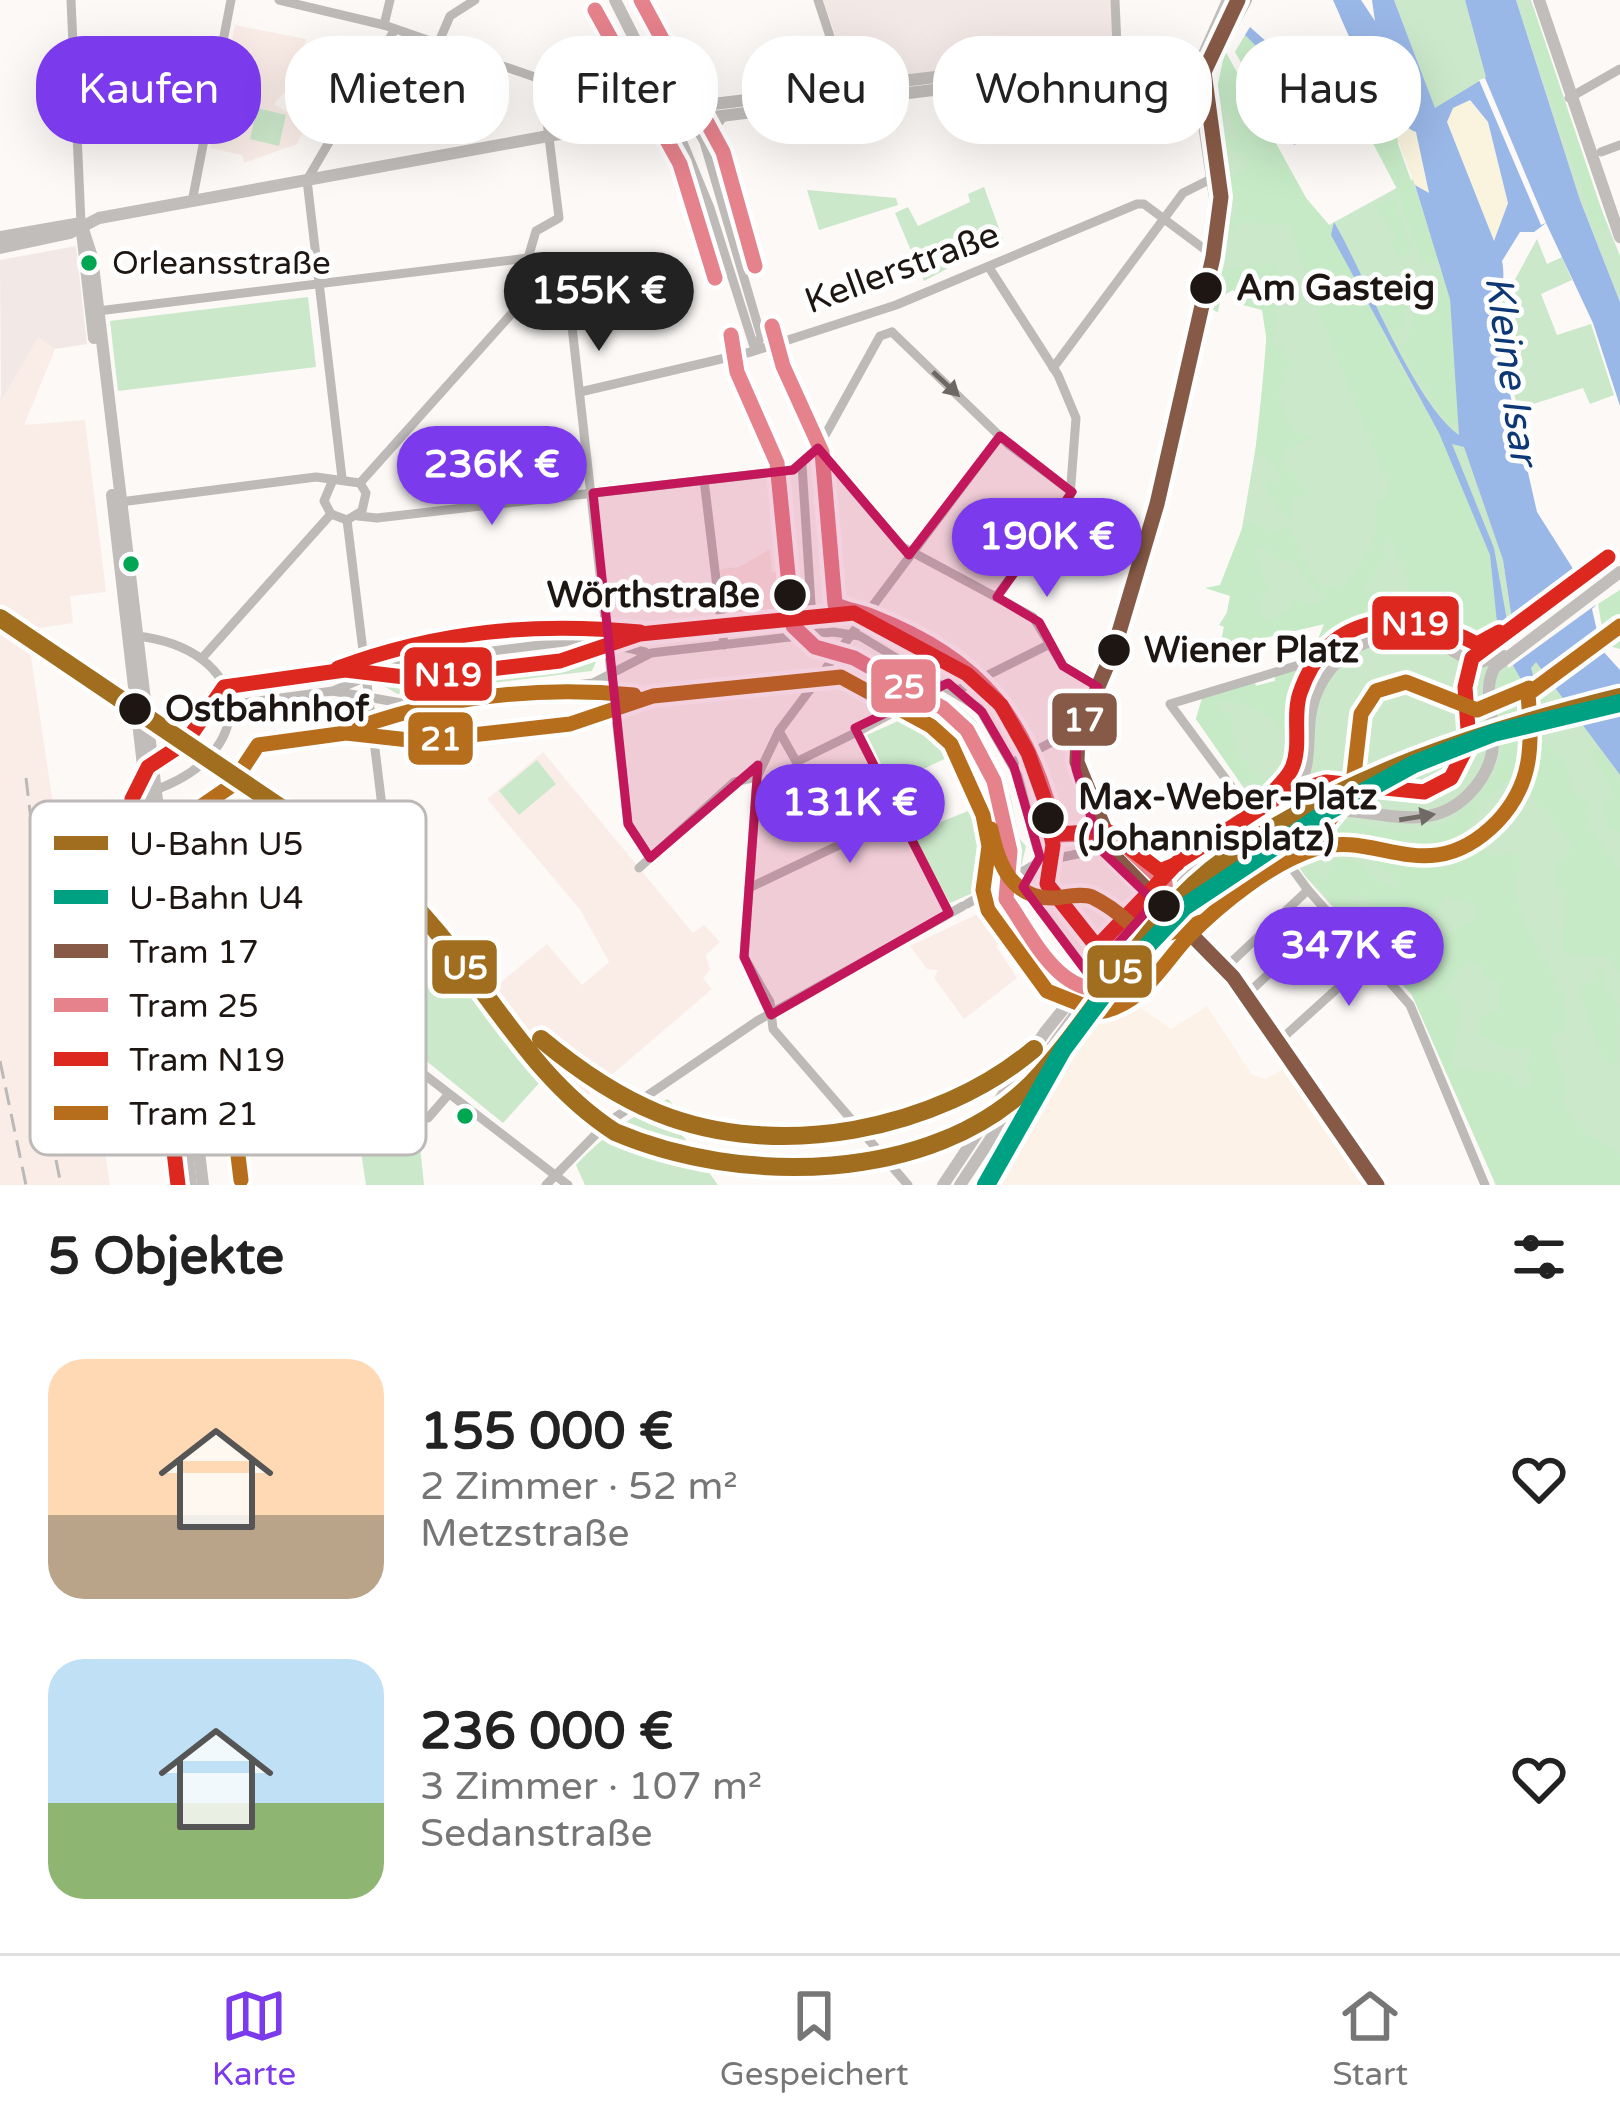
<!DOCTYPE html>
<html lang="de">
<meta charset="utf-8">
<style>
:root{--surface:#fff;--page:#f6f6f6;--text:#222;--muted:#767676;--line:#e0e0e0;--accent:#7c3aed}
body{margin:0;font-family:"Varela Round",sans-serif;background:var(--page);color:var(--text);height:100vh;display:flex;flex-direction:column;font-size:45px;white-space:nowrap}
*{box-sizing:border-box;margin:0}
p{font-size:39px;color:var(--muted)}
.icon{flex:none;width:66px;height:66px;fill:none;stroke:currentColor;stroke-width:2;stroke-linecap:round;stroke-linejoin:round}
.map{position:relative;height:1185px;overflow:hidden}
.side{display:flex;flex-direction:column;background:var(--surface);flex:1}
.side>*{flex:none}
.guide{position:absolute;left:36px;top:36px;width:1548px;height:108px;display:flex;gap:24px}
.price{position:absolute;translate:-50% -102px;padding:0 27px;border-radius:42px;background:var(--accent);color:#fff;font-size:39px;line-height:78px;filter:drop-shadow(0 3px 6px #0008)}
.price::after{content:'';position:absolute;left:50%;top:72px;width:36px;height:27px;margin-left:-18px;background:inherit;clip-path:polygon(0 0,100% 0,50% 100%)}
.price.on{background:#222;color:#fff}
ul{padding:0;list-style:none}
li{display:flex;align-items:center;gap:36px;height:300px;padding:0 48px}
li span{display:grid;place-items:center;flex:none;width:336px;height:240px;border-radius:36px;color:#555}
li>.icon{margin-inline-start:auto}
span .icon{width:144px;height:144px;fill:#fffc;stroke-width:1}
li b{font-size:51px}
h2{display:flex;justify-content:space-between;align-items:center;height:144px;padding:0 48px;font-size:51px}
.pill{padding:0 42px;border-radius:48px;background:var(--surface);box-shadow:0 12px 48px #0002;font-size:42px;line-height:108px}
.pill.on{background:var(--accent);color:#fff}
.tab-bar{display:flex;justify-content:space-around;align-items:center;height:168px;border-top:3px solid var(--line);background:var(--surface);font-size:33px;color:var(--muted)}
.tab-bar a{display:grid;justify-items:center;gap:6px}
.tab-bar .on{color:var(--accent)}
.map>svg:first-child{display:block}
</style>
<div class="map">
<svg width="1620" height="1185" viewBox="0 0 1620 1185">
<rect width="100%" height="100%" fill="#fcf9f7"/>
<g fill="#f2e8e6">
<path d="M823,0H1115V66L852,84Z"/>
<path d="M76,246L87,344L55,349L38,338L1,402L0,260Z"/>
</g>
<g fill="#faede8">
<path d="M235,25L306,39L297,78L274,104L307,124L297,144L244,163L242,155L210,148Z"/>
<path d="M38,337L55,349L24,425L85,420L106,592L70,596L73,623L27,630L110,1185H0V395L2,400Z"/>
<path d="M770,549L772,572L799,570L801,621L725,629L720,569L739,567Z"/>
<path d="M543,752L693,933L704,925L720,942L706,955L710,970L703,978L712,989L587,1096L557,1064L559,1060L488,993L547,944L582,985L609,962L581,911L487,799Z"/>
<path d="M997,905L1010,932L996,946L1017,978L964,1019L934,978L938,970L927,969L910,946Z"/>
</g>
<path fill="#fdf2e7" d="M1119,992L1171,1029L1207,1006L1252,1075L1266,1079L1285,1068L1367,1185H985L1059,1063Z"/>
<g fill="#cbe8ca">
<path d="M1394,0H1465L1487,77L1435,109Z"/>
<path d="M1516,0H1531L1574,140L1620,256V302L1580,200Z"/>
<path d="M1225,51L1306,198L1329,225L1413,179L1415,185L1450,299L1460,434L1503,560L1513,627L1620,775V1185H1496L1412,995L1305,876L1196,719L1203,695L1254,681L1256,686L1275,681V676C1307,667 1313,654 1324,624L1220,648L1224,627L1219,625L1228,611L1259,428L1270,292L1217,270L1231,208L1217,90Z"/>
<path d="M257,108L286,115L279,146L250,139Z"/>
<path d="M984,187L1004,242L990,248L984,232L975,235L981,251L924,281L895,213L908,207L918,226L970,202L968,194Z"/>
<path d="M807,190L896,198L898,205L819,230Z"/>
<path d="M1537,239L1547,264L1562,257L1572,280L1541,294L1557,335L1591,324L1614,395L1590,404L1583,388L1518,409L1497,327L1501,305Z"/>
<path d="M308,297L316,367L118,391L110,321Z"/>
<path d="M588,651L598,657L592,671L397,694L384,686L394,675Z"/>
<path d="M949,698L976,721L985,740L891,784L867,735Z"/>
<path d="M537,760L556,784L519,815L499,791Z"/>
<path d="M1010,794L1019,838L1026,846L1020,872L950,903L911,834Z"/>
<path d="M439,948L560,1060L503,1123L372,1017Z"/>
<path d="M668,1099L678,1110L673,1122L718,1185H585L576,1165C603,1136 632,1115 668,1099Z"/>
<path d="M419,1137L424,1185H366L360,1145Z"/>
</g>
<g fill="#c6eac6" fill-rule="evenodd">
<path d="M1533,6L1607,226L1597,231L1529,33L1525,7Z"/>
<path d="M1245,35L1261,51L1276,96L1256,88L1235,52Z"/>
<path d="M1225,51L1306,198L1329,225L1394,358L1439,433L1490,555L1499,641L1483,653C1456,649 1438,626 1407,624C1353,620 1306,665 1302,718C1300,736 1304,756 1298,773C1291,792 1276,802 1261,813L1251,799L1258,788L1248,778L1242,785L1196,719L1203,695L1254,681L1256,686L1275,681V676C1307,667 1313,654 1324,624L1220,648L1230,596L1205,588L1220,585L1245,521L1275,532L1288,526L1318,585L1339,588C1361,570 1384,534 1374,505L1391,490L1315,303L1290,225L1239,222L1225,241L1238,205L1231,199V179L1249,166L1245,155L1225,150L1221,123L1231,142L1240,139L1217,90ZM1389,538L1406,573L1413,606L1402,608L1378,588L1369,593L1364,585L1387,560L1382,550ZM1264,546L1274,559L1292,561L1325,600L1308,606L1295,599L1287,612L1267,621L1259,613V599L1269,592C1266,579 1255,561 1256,548ZM1219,700C1251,702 1276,715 1292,744L1280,781L1269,785L1236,753L1231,714L1217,709Z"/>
<path d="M1367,72L1397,125L1398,144L1441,264L1422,261L1396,187L1356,111L1355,103L1369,98L1363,81Z"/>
<path d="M1393,198L1412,248L1400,259L1391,242L1396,237L1374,205Z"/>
<path d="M1267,264L1274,265L1279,279L1272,344L1283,347L1290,363L1278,395L1291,429L1311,438L1286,449L1280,459L1306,488L1304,496L1292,498V518C1280,515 1264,493 1266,480L1282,483C1277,471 1269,456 1255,454L1267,343L1262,310L1243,305L1233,290L1221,297L1218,312L1207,308L1221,270Z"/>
<path d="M1443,270L1450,299L1459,424L1449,425L1399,346L1407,342L1423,276Z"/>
<path d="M1383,273L1400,291L1398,299L1408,304L1397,342L1367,283Z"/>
<path d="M1620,590V649L1605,645L1598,604Z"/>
<path d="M1514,665L1526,688L1542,684L1548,700L1537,705L1525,726L1565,761L1572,791L1591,806L1590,827L1620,870V974L1609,956L1563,955L1566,901L1555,880L1558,863L1573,848C1568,833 1527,795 1513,778L1482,801L1459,843C1439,846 1426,857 1410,839L1389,848C1405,868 1420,867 1445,868L1459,852L1475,847L1493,856L1513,853L1521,861C1495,922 1574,970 1565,1029L1551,1037L1566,1089L1563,1104L1580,1129L1620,1154V1185H1496L1412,995L1280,841C1313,800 1354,826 1392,831C1447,839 1497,793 1505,741C1509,720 1501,698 1502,676ZM1311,828L1371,857L1401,885H1384L1357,862L1341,859L1328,869L1327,882L1305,866L1294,849L1298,834ZM1362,893L1383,920L1404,916L1407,933L1400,945L1417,963L1432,964L1435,987L1429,994C1407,987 1393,954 1383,936C1377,923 1359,911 1350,900ZM1446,896L1475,905L1480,914L1472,923L1436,937L1422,929L1409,907L1417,904L1433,915ZM1466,961L1481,964L1486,976L1498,981L1501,1011L1481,1015L1479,1034L1513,1050L1532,1047L1527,1069L1533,1080L1525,1090L1507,1074L1452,1067L1461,1007L1443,991Z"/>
<path d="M1596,746L1620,780V832L1609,828L1604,805L1613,789L1589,751Z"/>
<path d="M1597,970H1604L1606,990L1620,1008L1617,1068L1603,1057L1579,989L1594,980Z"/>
</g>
<g fill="#faf4de">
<path d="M1380,93L1402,125L1416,131L1429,194L1415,185Z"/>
<path d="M1469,100L1488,122L1508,203L1494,242L1447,122L1453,108Z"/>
</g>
<g fill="#99b7e7" fill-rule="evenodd">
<path d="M1333,0H1361L1375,21L1372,0H1394L1435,108L1486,77L1465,0H1516L1580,200L1620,302V406L1593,323L1546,223L1534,232H1520L1502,261C1507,286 1497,302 1495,328L1537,512L1596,605L1592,609L1601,649L1620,670V775L1536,662L1531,668L1535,682L1526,688L1499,641L1490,555L1439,433L1331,235L1334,222C1365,275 1414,403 1459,435L1450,299L1415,185L1429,193L1416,132C1380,117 1349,35 1333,0ZM1470,100L1488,122L1508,203L1494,241L1447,122L1453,108ZM1452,444L1464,447L1503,560L1513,627L1527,657L1509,632L1494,548Z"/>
<path d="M1250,27L1268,43L1300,142L1294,145L1261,51L1245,35Z"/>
</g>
<g fill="#fcf9f7">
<path d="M1485,78L1546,223L1541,225L1479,80Z"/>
<path d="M1587,580L1601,601L1509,668L1495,646Z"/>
</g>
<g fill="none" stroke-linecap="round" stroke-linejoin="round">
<g stroke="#bdbab8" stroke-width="9">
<path d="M71,0L81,223"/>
<path d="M279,0L384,25L610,103L624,117"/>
<path d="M818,0L847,88"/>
<path d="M1115,0L1118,69"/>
<path d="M384,25L390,0"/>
<path d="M438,44L450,16L475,0"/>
<path d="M542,81L559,218L536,231L528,258L540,282L568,291L628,824L650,858"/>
<path d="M1569,98L1620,69"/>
<path d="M689,116L704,142L761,336L755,350"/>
<path d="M673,118L710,208L755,350"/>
<path d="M704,142L723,117"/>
<path d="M1601,152L1620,145"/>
<path d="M192,202L231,0"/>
<path d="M990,269L1058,375L1076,418L1070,497L996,597"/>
<path d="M98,311L528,258"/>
<path d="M892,332L1009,445L1072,492"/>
<path d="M1053,368L1183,193L1213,178"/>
<path d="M580,392L751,352L896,305L1137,204H1144L1211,254"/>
<path d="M818,448L901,546L1033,617L1063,666L1098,687"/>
<path d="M802,465L811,604L820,634"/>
<path d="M342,478L307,180L395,29"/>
<path d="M704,480L724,645"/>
<path d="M360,483L540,282"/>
<path d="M120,502L316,477L360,483L366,493L362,511L347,520L331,514"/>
<path d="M331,514L324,501L332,482"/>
<path d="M358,516L377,518L793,470L818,448L880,336L892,332"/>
<path d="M136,636C251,648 264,753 152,791"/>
<path d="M203,657L331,514"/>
<path d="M1309,662L1170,704L1308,890L1410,1005L1485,1185"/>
<path d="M946,684L857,732L949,913"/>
<path d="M958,690L1050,644"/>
<path d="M333,691L407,704L593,683L651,653L833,632L860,636L979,708L1018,776L1037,849L1055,857"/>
<path d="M228,705L333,691L401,662L589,639L645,652"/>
<path d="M779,731L843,845"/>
<path d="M214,756L375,867"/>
<path d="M798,761L857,732"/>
<path d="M1012,763L1050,743L1075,740"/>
<path d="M821,803L878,773"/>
<path d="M639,868L734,782L757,777"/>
<path d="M1023,877L1025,889L1089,975"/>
<path d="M749,888L900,816"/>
<path d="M967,904L1039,862L1092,851L1101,831"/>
<path d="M1165,909L1231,978L1375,1185"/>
<path d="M167,925L216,924L253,943L568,1185"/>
<path d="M1224,969L1308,890"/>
<path d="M1245,996L1332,915"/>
<path d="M1277,1043L1372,957"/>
<path d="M308,1133L292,973L375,867L386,839L347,520"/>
<path d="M199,1146L428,1118L448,1095"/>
<path d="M546,1185L607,1123L757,1021L963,906"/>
<path d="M908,1185L773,1029L770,1002L744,957L757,777L779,731L1000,436"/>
</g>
<g stroke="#c0bdbb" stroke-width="12">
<path d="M615,0L670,109"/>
<path d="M1539,0L1620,237"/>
<path d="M605,125L664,110L960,74L1184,60L1208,70"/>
<path d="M1218,218L1196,72L1228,0"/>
<path d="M81,223L92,257L203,1185"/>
<path d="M81,223L94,338"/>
<path d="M0,237L81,223"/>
<path d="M0,248L70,233L99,218L603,126L623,128L933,90L1209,71"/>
<path d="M112,495L191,1185"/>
<path d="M1165,909L1112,854L1081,783L1074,747L1113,649L1162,476L1224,203L1208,88L1210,65L1246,0"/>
<path d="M943,1185L1045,1032L1138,917L1298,789C1311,764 1307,743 1310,717C1318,660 1371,624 1426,638C1445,643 1458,656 1476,663L1504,656"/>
<path d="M960,1185C1047,1056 1151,873 1304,816C1360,795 1420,844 1469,794C1518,744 1474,702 1495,667L1620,572"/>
</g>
<g stroke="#bbb8b6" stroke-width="3">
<path d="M1088,852L1100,841L1097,825"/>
<path d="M1036,908L1024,888L1025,874L1037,861L1060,856"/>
<path d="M1128,944L1154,915H1168L1182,925"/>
</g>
<g stroke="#bbb8b6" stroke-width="3" stroke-dasharray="18 9" stroke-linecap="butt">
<path d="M26,778L42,912L63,1013"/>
<path d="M61,907L63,955"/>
<path d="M36,1035L49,1103"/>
<path d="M0,1061L26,1185"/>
<path d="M56,1160L61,1185"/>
</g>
<defs>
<path id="tram-1" d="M1238,0L1204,72L1221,197L1213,257L1157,504L1114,649L1078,734L1077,762L1117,859L1233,977L1377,1185"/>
<g id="tram-2">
<path d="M641,0L723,152L755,266"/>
<path d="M595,10L680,164L715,278"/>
<path d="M731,335L737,372L777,463L793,626L815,647L854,658L943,708L967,730L994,781L1010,851L1006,899C1033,937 1060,1002 1115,987L1169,923L1165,883L1112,833L1057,835C1027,719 986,661 871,616C859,611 846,610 835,604L822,452L783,366L772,326"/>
</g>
<g id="tram-3">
<path d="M338,668C438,631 534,622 640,632"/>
<path d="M1262,803C1271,793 1287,780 1292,768C1302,746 1292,716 1300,693C1329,608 1410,608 1477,644L1499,632"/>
<path d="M1053,817L1056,834L1107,831L1160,871L1177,864"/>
<path d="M178,1185L132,799L148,767L186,742L224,687L345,670L413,678L560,661L640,634L854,613L967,674L1001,705L1028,753L1044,798L1053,845L1047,884L1097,947L1178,862L1281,795L1326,782L1424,792L1451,778L1469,743L1465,687L1472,658L1608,557"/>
</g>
<g id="tram-4">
<path d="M359,727C449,695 539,686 634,695"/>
<path d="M991,829C998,864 1012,900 1055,898C1066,897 1082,893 1092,897C1148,924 1126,953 1201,922"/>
<path d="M1310,844L1352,792L1361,714L1376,691L1406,682L1477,710L1529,688"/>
<path d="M241,1180L196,810L231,786L258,745L346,733L418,741L570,724L653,696L841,677L931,726L951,744L983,815L989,846L983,890L988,910L1047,991L1100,1012C1143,1004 1161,966 1188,937C1221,903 1270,864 1315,849C1376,828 1428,892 1497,822C1534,783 1532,744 1528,694L1620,626"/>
</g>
</defs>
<use href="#tram-1" stroke="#fff" stroke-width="24"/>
<use href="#tram-2" stroke="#fff" stroke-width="24"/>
<use href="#tram-3" stroke="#fff" stroke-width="24"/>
<use href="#tram-4" stroke="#fff" stroke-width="24"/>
<use href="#tram-1" stroke="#865a46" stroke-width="15"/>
<use href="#tram-2" stroke="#e6828c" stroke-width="15"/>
<use href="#tram-3" stroke="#dc281e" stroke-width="15"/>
<use href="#tram-4" stroke="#b66e1c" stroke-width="15"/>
<defs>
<g id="metro-1">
<path d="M0,618L385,878C473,953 517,1069 615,1132C739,1185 931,1185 1033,1082C1101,1010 1145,915 1228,857C1346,775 1482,731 1620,697"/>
<path d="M541,1039C577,1069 614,1095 658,1113C777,1161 937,1131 1034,1049"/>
</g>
<path id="metro-2" d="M986,1185L1063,1049L1113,982L1184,907L1325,813L1414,764L1493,733L1620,703"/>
</defs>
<use href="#metro-1" stroke="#fff" stroke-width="27"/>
<use href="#metro-2" stroke="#fff" stroke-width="27"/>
<use href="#metro-1" stroke="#a06e1e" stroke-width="18"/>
<use href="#metro-2" stroke="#00a082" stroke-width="18"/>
</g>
<defs><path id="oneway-solid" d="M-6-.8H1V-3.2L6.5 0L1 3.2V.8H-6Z" transform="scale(3)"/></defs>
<use fill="#6e6865" href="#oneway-solid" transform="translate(946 384) rotate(43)"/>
<use fill="#6f6a66" href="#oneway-solid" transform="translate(1417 817) rotate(-9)"/>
<path fill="#c2185b" fill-opacity="0.2" stroke="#c2185b" stroke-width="9" stroke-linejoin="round" d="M1000,436L1072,492L997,597L1039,622L1063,666L1098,687L1077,733L1076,769L1101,850L1155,902L1089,975L1023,887L1040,857L1014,767L982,712L948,683L855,728L949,913L771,1015L744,957L758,765L650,858L628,824L593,493L793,470L818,448L909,555Z"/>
<g fill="#00a651" stroke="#fff" stroke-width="4.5">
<circle cx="89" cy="263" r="10"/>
<circle cx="131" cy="564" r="10"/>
<circle cx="465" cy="1116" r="10"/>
</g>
<g fill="#1e1612" stroke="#fff" stroke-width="4.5">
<circle cx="1206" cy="288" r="18"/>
<circle cx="790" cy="595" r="18"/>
<circle cx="1114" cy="650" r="18"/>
<circle cx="135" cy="709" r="18"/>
<circle cx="1048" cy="818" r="18"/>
<circle cx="1164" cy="906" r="18"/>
</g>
<g text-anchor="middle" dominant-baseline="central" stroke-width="10" stroke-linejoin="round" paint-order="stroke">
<g font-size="33" fill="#1e1612" stroke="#fff" text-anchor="start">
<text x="112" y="263">Orleansstraße</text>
</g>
<g font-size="36" fill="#1e1612" stroke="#fff">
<text transform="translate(902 268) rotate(-20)">Kellerstraße</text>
</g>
<g font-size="36" font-weight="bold" fill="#1e1612" stroke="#fff" text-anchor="start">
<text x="1236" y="288">Am Gasteig</text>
<text x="760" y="595" text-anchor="end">Wörthstraße</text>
<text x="1144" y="650">Wiener Platz</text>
<text x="165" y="709">Ostbahnhof</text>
<text x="1078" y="797">Max-Weber-Platz<tspan x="1078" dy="41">(Johannisplatz)</tspan></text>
</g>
<g font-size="39" font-style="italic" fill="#0e3875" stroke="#fff">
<text transform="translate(1511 370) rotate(82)">Kleine Isar</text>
</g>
</g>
<rect x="30" y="801" width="396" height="354" rx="18" fill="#fff" stroke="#bcb9b8" stroke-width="3"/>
<rect x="54" y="836" width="54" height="14" fill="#a06e1e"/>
<rect x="54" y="890" width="54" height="14" fill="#00a082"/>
<rect x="54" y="944" width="54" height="14" fill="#865a46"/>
<rect x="54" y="998" width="54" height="14" fill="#e6828c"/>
<rect x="54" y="1052" width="54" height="14" fill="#dc281e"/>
<rect x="54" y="1106" width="54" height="14" fill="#b66e1c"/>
<g font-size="33" fill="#1e1612">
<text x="129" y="855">U-Bahn U5</text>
<text x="129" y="909">U-Bahn U4</text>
<text x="129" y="963">Tram 17</text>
<text x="129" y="1017">Tram 25</text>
<text x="129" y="1071">Tram N19</text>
<text x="129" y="1125">Tram 21</text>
</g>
<g stroke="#fff" stroke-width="4.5">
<rect x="1370" y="594" width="91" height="58" rx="12" fill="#dc281e"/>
<rect x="402" y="645" width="92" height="58" rx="12" fill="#dc281e"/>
<rect x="869" y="657" width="69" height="58" rx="12" fill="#e6828c"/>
<rect x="1050" y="691" width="69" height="57" rx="12" fill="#865a46"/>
<rect x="406" y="710" width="69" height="57" rx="12" fill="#b66e1c"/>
<rect x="430" y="938" width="69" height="58" rx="12" fill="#a06e1e"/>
<rect x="1085" y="943" width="69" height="57" rx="12" fill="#a06e1e"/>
</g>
<g font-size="33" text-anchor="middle" font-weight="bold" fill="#fff">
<text x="1415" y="635">N19</text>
<text x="448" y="686">N19</text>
<text x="904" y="698">25</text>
<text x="1084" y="731">17</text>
<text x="441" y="750">21</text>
<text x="465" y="979">U5</text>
<text x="1120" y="983">U5</text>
</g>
</svg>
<b class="price on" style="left:599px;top:354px">155K €</b>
<b class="price" style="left:492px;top:528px">236K €</b>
<b class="price" style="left:1047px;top:600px">190K €</b>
<b class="price" style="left:850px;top:866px">131K €</b>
<b class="price" style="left:1349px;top:1009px">347K €</b>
<div class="guide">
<a class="pill on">Kaufen</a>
<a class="pill">Mieten</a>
<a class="pill">Filter</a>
<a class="pill">Neu</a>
<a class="pill">Wohnung</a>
<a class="pill">Haus</a>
</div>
</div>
<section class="side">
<h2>5 Objekte<svg class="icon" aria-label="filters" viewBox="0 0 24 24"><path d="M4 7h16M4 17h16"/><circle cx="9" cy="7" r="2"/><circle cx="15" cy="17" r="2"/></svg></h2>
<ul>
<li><span style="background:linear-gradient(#ffd9b3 65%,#b9a48a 0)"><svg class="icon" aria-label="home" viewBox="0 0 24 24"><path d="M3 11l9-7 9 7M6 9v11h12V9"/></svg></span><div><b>155 000 €</b><p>2 Zimmer · 52 m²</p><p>Metzstraße</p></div><svg class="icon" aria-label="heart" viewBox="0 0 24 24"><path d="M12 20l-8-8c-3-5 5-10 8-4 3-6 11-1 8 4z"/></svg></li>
<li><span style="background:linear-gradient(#bfe0f5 60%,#8fb573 0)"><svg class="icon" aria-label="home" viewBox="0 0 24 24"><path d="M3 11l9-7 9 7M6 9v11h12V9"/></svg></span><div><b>236 000 €</b><p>3 Zimmer · 107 m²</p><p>Sedanstraße</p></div><svg class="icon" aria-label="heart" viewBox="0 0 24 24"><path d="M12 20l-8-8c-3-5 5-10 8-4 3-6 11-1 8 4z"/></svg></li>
</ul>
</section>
<nav class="tab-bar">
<a class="on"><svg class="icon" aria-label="map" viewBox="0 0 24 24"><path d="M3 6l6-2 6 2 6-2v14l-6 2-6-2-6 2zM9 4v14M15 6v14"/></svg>Karte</a>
<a><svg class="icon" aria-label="saved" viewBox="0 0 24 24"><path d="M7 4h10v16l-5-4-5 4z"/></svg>Gespeichert</a>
<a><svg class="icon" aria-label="home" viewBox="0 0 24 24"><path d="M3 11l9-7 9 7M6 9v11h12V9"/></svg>Start</a>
</nav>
